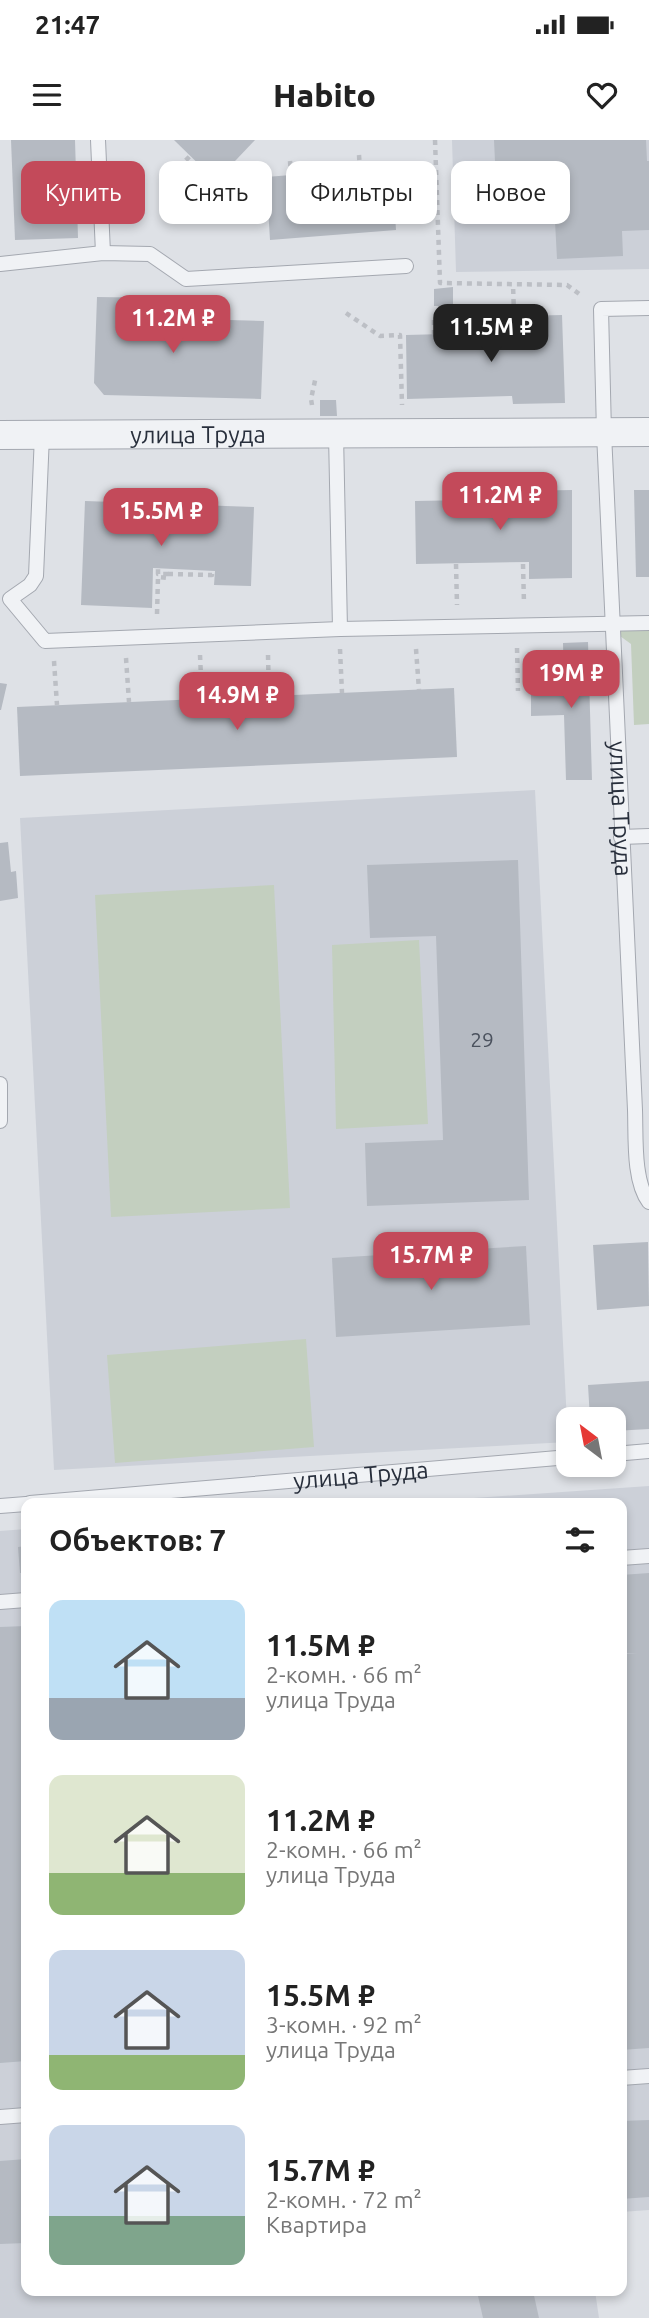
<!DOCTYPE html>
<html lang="ru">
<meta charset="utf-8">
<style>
:root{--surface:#fff;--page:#f6f6f6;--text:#222;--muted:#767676;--accent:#c34a5a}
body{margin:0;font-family:Ubuntu,sans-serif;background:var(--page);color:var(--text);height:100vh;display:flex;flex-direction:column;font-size:26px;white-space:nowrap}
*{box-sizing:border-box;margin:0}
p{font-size:23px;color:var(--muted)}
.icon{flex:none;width:38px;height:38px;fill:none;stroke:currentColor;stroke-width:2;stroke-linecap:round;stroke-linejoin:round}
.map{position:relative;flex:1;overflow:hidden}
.sheet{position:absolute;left:21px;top:1358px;width:606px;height:798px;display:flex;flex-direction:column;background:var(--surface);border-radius:14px;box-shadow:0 4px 10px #0003}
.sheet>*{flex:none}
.banner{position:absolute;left:21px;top:21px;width:607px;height:63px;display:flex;gap:14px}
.needle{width:46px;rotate:328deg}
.controls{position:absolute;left:556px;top:1267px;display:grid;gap:14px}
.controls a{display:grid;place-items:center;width:70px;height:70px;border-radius:14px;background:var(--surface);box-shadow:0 4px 10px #0003;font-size:35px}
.price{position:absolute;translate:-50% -60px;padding:0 16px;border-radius:14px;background:var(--accent);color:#fff;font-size:23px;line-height:46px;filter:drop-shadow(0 2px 4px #0008)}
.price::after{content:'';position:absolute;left:50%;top:42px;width:21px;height:16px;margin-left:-10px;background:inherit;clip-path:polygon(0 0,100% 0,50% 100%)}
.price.selected{background:#222;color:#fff}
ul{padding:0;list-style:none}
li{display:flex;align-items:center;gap:21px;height:175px;padding:0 28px}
li span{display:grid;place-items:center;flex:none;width:196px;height:140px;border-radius:14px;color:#555}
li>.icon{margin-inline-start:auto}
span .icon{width:84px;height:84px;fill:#fffc;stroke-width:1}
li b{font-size:30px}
h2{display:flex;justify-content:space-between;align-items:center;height:84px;padding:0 28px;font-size:30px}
.chip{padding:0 24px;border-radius:14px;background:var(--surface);box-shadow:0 4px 10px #0003;font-size:24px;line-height:63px}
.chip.selected{background:var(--accent);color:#fff}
.status{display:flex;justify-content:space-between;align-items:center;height:49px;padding:0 35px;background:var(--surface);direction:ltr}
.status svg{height:19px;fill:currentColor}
header{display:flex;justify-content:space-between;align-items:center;height:91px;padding:0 28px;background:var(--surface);font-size:32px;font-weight:800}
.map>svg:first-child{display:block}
</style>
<div class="status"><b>21:47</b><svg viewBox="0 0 49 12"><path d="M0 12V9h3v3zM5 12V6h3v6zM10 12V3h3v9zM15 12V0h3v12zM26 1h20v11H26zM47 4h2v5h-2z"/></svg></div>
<header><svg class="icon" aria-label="menu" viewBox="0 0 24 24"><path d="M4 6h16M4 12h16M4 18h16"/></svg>Habito<svg class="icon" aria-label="heart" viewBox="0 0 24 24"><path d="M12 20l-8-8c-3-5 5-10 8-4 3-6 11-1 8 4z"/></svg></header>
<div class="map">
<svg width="649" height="2178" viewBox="0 0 649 2178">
<rect width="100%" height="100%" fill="#dee1e6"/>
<g fill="#ccd0d8">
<path d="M452,0H649V129L456,132Z"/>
<path d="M535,650L568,1302L54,1330L20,678Z"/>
<path d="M649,1346V2070L621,2072V1363H400Z"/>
<path d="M26,1389V2151H595L599,2178H0V1391Z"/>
</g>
<g fill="#c3cfbf">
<path d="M618,489H649V584L634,585L631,504L620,496Z"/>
<path d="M274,745L290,1068L111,1077L95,755Z"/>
<path d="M419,800L428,984L336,989L332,805Z"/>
<path d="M306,1199L314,1307L115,1323L107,1215Z"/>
</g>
<g fill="#b5bac2">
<path d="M11,0H75L78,98L15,100Z"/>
<path d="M174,0H255L216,41Z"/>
<path d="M494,0H646L647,21H649V90L622,91L623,116L557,119L554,62L497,65Z"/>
<path d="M392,27L396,90L270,100L266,37Z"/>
<path d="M453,147V166H434V149Z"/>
<path d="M97,157L163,158L162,192L166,194H228L229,180L264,181L261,259L104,255L94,243Z"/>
<path d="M562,175L565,263L513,264L512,256L407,259L406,195L520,192L519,176Z"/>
<path d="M320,260H336L337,276H320Z"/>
<path d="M572,350V438L529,439V422L416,424L415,361L519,359L520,351Z"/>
<path d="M634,350H649V437H636Z"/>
<path d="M85,361L254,367L251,446L214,445L215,431L153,428L152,468L81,465Z"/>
<path d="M588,502L592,640H566L564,575L531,576V548L564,547L563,503Z"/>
<path d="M0,543L7,544L1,570H0Z"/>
<path d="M454,548L457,617L20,636L17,567Z"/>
<path d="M8,702L11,732L16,731L18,758L0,761V703Z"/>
<path d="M518,720L529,1060L367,1066L365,1003L443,1000L436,796L370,798L367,725Z"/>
<path d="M648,1102L649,1166L597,1170L593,1105Z"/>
<path d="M526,1106L530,1185L336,1197L332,1118Z"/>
<path d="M649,1241V1289L614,1291V1279H590L588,1245Z"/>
<path d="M26,1406V1433H20L18,1407Z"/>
<path d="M649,1433V1908L621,1910V1514L637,1513H621V1435Z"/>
<path d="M26,1486V1921L0,1923V1487Z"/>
<path d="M649,1980V2057L621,2059V1981Z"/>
<path d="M26,2019V2103L0,2104V2021Z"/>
<path d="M500,2151H533L539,2178H483L478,2156Z"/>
</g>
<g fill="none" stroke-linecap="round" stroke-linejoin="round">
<defs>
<g id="service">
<path d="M98,0L103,113"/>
<path d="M0,124L103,113L150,114L186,139L406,126"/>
<path id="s1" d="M649,168L601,169L604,293L635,970C636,997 633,1041 649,1062"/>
<path d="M336,294L340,489"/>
<path d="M42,295L36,436L30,445L10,459L45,501L340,489L649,483"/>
<path d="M621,697L649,696"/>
<path d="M0,944V981"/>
<path d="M614,1314L649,1311"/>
<path id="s2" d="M30,1363L569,1317"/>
<path d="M0,1366L26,1364"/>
<path d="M621,1418L649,1416"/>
<path d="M0,1462L26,1460"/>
<path d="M621,1938L649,1936"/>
<path d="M0,1977L26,1975"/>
</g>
<g id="minor">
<path id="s3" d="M0,295L649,292"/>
</g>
</defs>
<use href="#service" stroke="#a4a8b0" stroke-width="16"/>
<use href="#minor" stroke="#a4a8b0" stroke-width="30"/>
<g stroke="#bcbfc5" stroke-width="4.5" stroke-dasharray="5 5" stroke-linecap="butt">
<path d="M435,0L440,143L567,145L582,156"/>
<path d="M359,15L360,30"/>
<path d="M290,21L291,35"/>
<path d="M165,42L190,16"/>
<path d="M346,173L380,196L400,195L402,265"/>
<path d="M514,175L515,193"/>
<path d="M166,194L167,167"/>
<path d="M222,194L223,167"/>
<path d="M434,195V176L514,175L513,144"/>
<path d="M312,265L311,259L316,236"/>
<path d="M456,424L457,465"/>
<path d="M523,424L524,464"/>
<path d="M168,434L212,435V431"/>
<path d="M157,474L158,437L167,438L168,434H158V429"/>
<path d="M517,508L518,551"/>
<path d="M340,509L342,553"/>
<path d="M416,509L419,550"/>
<path d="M200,515L202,559"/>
<path d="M268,515L269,556"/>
<path d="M126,518L129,562"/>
<path d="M54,521L57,565"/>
</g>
<use href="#service" stroke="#f0f2f5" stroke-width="14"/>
<use href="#minor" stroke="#f0f2f5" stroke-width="28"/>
</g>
<g text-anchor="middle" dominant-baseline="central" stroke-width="5" stroke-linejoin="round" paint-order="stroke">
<g font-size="21" fill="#4b525e">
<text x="482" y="899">29</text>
</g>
<g font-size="24" fill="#282f3c" stroke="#edf0f4">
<text stroke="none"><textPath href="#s3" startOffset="198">улица Труда</textPath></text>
<text stroke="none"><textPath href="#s1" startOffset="548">улица Труда</textPath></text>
<text stroke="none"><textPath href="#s2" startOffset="332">улица Труда</textPath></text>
</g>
</g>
</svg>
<div class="controls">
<a><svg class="needle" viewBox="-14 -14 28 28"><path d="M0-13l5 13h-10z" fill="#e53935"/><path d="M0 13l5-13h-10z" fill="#767676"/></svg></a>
</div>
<b class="price" style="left:173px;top:215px">11.2M ₽</b>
<b class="price selected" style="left:491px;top:224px">11.5M ₽</b>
<b class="price" style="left:500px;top:392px">11.2M ₽</b>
<b class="price" style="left:161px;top:408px">15.5M ₽</b>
<b class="price" style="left:571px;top:570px">19M ₽</b>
<b class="price" style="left:237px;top:592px">14.9M ₽</b>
<b class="price" style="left:431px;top:1152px">15.7M ₽</b>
<div class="banner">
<a class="chip selected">Купить</a>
<a class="chip">Снять</a>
<a class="chip">Фильтры</a>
<a class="chip">Новое</a>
</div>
<section class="sheet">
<h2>Объектов: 7<svg class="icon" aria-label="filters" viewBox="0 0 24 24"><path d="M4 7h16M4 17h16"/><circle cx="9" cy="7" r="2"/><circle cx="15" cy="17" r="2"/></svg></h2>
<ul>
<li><span style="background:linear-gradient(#bfe0f5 70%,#9aa5b1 0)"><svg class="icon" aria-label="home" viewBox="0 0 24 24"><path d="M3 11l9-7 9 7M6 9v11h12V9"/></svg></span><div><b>11.5M ₽</b><p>2-комн. · 66 m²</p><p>улица Труда</p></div></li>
<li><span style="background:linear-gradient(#dfe7d0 70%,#8fb573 0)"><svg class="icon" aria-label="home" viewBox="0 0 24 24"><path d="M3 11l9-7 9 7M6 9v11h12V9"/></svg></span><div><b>11.2M ₽</b><p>2-комн. · 66 m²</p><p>улица Труда</p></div></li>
<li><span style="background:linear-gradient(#c9d6e8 75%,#8fb573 0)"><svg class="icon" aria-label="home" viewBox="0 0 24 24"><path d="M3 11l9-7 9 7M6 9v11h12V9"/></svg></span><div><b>15.5M ₽</b><p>3-комн. · 92 m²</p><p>улица Труда</p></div></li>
<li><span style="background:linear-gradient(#c9d6e8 65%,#7fa58c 0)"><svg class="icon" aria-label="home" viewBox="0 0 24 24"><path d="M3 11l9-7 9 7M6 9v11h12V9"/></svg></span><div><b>15.7M ₽</b><p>2-комн. · 72 m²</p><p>Квартира</p></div></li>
</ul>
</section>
</div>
